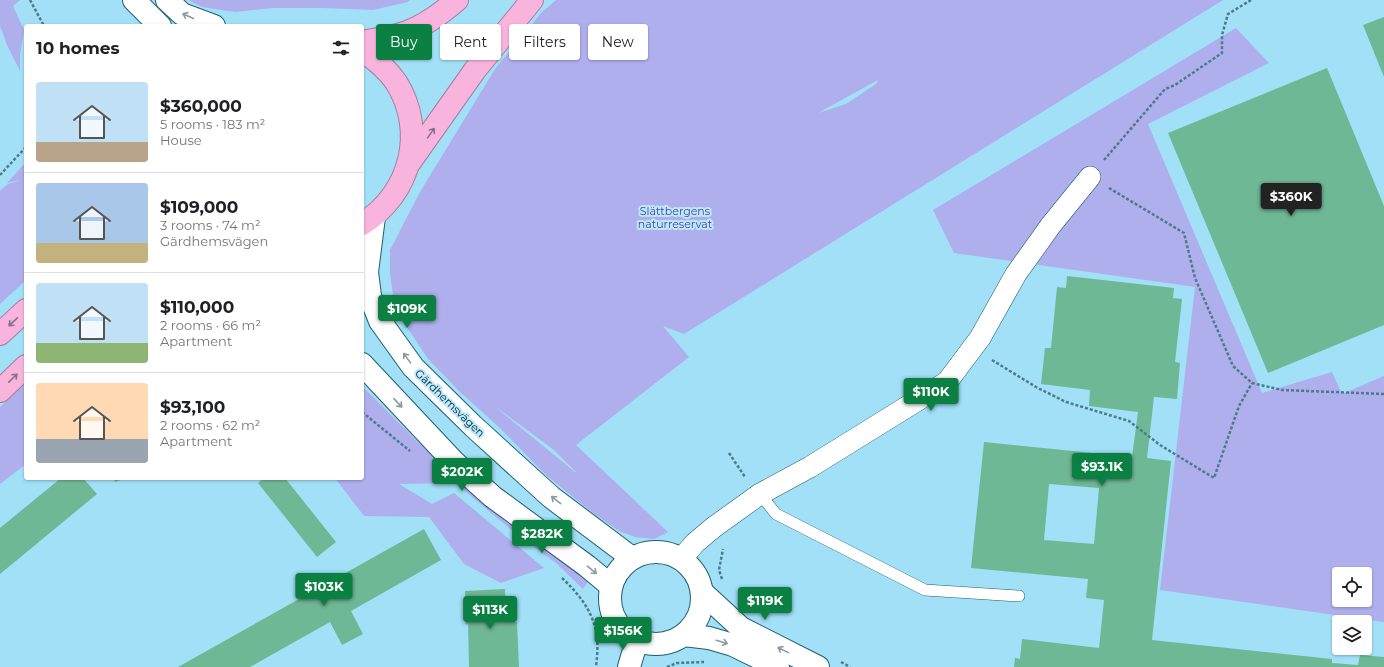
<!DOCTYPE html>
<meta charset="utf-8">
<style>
:root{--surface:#fff;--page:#f6f6f6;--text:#202124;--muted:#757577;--line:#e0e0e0;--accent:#0b8043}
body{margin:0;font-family:Montserrat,sans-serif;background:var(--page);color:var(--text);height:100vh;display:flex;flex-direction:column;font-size:15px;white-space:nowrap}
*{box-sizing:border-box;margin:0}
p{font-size:13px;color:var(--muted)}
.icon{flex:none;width:22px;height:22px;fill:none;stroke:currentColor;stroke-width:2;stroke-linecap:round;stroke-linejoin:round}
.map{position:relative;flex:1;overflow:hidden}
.panel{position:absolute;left:24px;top:24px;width:340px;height:456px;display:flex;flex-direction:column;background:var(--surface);border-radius:4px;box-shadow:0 1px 3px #0004}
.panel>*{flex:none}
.top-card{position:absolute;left:376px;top:24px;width:380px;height:36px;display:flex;gap:8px}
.controls{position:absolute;left:1332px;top:567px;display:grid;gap:8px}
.controls a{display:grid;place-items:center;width:40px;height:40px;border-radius:4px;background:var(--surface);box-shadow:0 1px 3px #0004;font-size:20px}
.price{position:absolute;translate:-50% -34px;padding:0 9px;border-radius:4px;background:var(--accent);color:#fff;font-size:13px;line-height:26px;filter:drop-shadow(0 1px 2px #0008)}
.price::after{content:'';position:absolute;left:50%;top:24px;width:12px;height:9px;margin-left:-6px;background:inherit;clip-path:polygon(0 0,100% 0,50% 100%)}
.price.on{background:#222;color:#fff}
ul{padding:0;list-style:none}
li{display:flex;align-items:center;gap:12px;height:100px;padding:0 12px}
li+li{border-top:1px solid var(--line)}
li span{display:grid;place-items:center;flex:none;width:112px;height:80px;border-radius:4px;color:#555}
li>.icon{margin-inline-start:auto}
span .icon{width:48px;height:48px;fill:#fffc;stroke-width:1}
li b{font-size:17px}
h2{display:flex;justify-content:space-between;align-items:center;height:48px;padding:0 12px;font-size:17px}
.pill{padding:0 14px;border-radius:4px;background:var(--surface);box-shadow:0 1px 3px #0004;font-size:14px;line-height:36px}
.pill.on{background:var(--accent);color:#fff}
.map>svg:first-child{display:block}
</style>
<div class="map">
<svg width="1384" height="667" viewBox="0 0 1384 667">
<rect width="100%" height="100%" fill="#a1e0f7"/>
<g fill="#aeafec" fill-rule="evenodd">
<path d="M0,0H20L13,6L24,30L20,55V71L7,45L0,26Z"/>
<path d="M188,0H410L408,2L373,10L323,8H273L235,12L202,7Z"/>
<path d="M556,0H1223L684,334L663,326L689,357L576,445L668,532L654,539L635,537L619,531L594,514L546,475L501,429L460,392L428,359L407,327L394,302L390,273V250L420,192L495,69L541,13ZM878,80L876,84L846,104L818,113ZM493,405L554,450L576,472H575Z"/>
<path d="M1236,28L1269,63L1148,124L1262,393L1332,372L1342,394L1384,376V622L1160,590L1195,287L954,253L933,210ZM1339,574H1365V600H1339Z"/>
<path d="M26,162V280L0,304V191L8,184L20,180L7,183Z"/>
<path d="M26,382V464L0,484V407Z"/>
<path d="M362,386L421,445L489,506L590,579L583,589L556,563L520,537L455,483L399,484L432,504L454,493L544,568L501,583L464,564L429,517L364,516L335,478H362Z"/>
</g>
<g fill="#6fb896" fill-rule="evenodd">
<path d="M1384,17V77L1363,25Z"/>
<path d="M1327,68L1384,206V325L1268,373L1168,133Z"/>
<path d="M1067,276L1174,288L1173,298L1182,299L1175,362L1180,363L1177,399L1154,397L1147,458L1171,461L1152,640L1332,659V663L1358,665L1360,655L1384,657V667H1014L1015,658L1020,659L1022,639L1099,648L1104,600L1086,598L1088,579L971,568L984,442L1132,457L1138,412L1089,406L1090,390L1041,384L1045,348H1051L1057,287L1066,288ZM1049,484L1099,488L1094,544L1044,540Z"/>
<path d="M61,478H83L97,494L0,574V528Z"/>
<path d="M113,478H125L115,482Z"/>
<path d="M264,478H285L336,542L317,557L258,483Z"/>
<path d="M424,529L441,560L351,611L363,634L342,645L330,622L250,667H178Z"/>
<path d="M505,589L506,622H517L519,667H469L468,623L466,625L465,591Z"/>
</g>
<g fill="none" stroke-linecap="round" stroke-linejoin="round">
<defs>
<path id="lane" d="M760,494L776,514L925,590L1019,596"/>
<path id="street" d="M681,559L695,543L714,527L760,494L810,467L947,382L980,338L1016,274L1051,225L1090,177"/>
<g id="secondary">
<path d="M134,0L160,26"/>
<path d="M167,0L182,14L214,26"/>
<path d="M374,217L367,272L370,296L380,321L413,367L473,426L551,497L632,558"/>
<path d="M362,364L454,462L493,497L587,566L611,586"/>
<circle cx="656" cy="598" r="46"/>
<path d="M702,592L741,628L818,667"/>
<path d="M684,635L709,638L733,645L778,667"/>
<path d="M629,667L637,640"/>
</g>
<g id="highway">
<path d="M362,42C377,39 393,37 407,32C426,25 442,13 457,0"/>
<path d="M362,51C375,59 387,69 396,82C427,131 411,194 362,224"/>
<path d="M410,162L475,70L532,0"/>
<path d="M0,334L26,310"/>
<path d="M0,391L26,366"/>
</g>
</defs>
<use href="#lane" stroke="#1e5e73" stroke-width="12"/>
<use href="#street" stroke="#1e5e73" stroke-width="22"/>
<use href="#secondary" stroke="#1e5e73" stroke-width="24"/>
<use href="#highway" stroke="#a2809e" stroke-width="24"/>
<g stroke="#4c7b8b" stroke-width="2.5" stroke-dasharray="3 2" stroke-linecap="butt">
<path d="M30,0L44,26"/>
<path d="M1104,160L1165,89L1175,85L1222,53V35L1228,14L1251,0"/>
<path d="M0,175L26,147"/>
<path d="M1109,188L1184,233L1195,278L1233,366L1252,383L1282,390L1384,394"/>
<path d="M992,360L1036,387L1066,402L1129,421L1160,445L1214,478L1239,406L1252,383"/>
<path d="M362,412L410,451"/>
<path d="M729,453L745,477"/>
<path d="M562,578C580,595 595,614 597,639C598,648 597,658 596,667"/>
<path d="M722,579L719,570L723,549"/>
<path d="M841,662L850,667"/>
<path d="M667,667L677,663L704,662"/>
</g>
<use href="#lane" stroke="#fff" stroke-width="11"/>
<use href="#street" stroke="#fff" stroke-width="21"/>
<use href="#secondary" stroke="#fff" stroke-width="22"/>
<use href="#highway" stroke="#f9b4dd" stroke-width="22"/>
</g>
<defs><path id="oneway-shaft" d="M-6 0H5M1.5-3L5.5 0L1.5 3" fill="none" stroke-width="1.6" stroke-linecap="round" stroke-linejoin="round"/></defs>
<g stroke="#8c9a9f">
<use href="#oneway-shaft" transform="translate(188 16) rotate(-156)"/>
<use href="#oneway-shaft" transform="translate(407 358) rotate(-126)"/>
<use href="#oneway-shaft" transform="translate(398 403) rotate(47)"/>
<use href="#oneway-shaft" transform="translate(556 500) rotate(-142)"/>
<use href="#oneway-shaft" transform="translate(592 570) rotate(40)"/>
<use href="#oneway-shaft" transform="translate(722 642) rotate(17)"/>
<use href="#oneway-shaft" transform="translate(783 650) rotate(-154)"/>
</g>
<g stroke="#89718c">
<use href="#oneway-shaft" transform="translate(431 133) rotate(-55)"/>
<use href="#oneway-shaft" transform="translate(13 322) rotate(137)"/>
<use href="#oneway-shaft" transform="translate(13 378) rotate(-44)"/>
</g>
<g text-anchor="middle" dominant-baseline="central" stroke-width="4" stroke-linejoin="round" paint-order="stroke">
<g font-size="11" fill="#483e9b" stroke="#bceafc">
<text x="675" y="211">Slättbergens<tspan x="675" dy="13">naturreservat</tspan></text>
</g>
<g font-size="11" fill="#001f29" stroke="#bceafc">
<text transform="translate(450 403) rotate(44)">Gärdhemsvägen</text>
</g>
</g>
</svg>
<div class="controls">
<a><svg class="icon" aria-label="locate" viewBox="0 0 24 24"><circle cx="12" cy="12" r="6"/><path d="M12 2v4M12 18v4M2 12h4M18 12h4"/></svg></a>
<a><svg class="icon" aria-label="layers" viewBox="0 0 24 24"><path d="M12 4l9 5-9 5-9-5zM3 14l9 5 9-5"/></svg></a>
</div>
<b class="price on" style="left:1291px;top:217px">$360K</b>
<b class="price" style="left:407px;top:329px">$109K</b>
<b class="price" style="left:931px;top:412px">$110K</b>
<b class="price" style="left:1102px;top:487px">$93.1K</b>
<b class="price" style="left:462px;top:492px">$202K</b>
<b class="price" style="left:542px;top:554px">$282K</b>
<b class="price" style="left:324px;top:607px">$103K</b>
<b class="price" style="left:765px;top:621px">$119K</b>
<b class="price" style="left:490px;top:630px">$113K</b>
<b class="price" style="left:623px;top:651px">$156K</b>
<div class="top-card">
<a class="pill on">Buy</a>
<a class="pill">Rent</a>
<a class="pill">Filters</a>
<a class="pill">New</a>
</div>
<section class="panel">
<h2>10 homes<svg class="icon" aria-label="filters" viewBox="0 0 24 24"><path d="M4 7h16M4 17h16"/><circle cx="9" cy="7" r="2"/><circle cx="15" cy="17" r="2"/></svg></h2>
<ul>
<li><span style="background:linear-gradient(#bfe0f5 75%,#b9a48a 0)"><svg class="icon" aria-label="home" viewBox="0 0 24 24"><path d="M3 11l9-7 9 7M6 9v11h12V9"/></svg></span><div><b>$360,000</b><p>5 rooms · 183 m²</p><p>House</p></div></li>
<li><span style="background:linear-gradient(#a9c7e8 75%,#c2b280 0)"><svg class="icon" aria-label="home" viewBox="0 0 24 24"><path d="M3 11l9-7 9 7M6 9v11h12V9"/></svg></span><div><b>$109,000</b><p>3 rooms · 74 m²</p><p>Gärdhemsvägen</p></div></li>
<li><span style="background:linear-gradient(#bfe0f5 75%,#8fb573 0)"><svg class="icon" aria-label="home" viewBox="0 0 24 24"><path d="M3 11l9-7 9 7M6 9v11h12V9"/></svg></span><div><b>$110,000</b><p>2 rooms · 66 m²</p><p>Apartment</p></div></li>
<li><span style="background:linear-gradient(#ffd9b3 70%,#9aa5b1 0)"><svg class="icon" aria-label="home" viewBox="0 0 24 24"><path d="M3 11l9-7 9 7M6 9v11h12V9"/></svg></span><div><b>$93,100</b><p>2 rooms · 62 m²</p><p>Apartment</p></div></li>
</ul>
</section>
</div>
